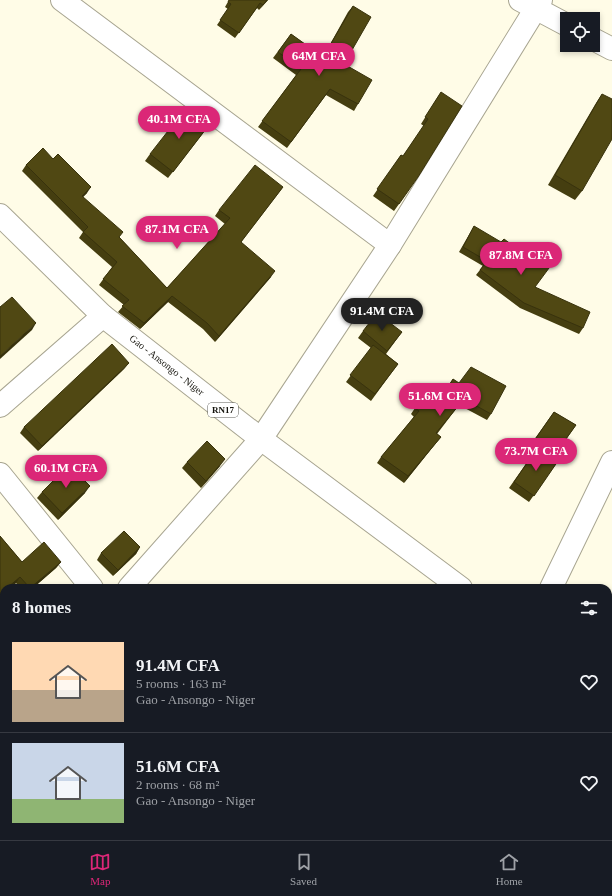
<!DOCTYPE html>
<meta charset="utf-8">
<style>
:root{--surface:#171b24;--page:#20242c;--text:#f1f3f6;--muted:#9ea1a6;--line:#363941;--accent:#db2777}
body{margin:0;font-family:Georgia,serif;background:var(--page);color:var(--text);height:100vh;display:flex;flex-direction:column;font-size:15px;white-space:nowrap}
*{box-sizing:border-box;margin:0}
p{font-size:13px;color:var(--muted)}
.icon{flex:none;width:22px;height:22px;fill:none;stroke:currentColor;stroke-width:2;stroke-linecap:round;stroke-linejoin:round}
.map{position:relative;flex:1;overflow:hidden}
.drawer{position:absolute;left:0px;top:584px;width:612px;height:256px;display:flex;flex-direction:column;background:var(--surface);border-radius:12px 12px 0 0;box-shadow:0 2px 6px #0003}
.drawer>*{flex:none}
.fabs{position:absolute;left:560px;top:12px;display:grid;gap:8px}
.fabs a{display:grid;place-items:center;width:40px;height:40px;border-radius:0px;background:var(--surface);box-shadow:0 2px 6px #0003;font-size:20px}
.price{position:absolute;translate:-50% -34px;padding:0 9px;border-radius:14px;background:var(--accent);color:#fff;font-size:13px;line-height:26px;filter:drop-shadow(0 1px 2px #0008)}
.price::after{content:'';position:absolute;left:50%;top:24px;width:12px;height:9px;margin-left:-6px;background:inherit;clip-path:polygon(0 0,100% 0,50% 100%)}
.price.active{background:#222;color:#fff}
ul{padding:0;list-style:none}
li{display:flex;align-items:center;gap:12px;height:100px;padding:0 12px}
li+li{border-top:1px solid var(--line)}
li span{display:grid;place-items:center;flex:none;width:112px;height:80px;border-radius:0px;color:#555}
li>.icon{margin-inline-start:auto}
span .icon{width:48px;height:48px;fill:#fffc;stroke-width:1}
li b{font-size:17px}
h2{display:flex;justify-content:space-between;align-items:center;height:48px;padding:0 12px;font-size:17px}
.dock{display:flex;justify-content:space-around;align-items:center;height:56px;border-top:1px solid var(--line);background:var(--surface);font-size:11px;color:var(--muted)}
.dock a{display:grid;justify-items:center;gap:2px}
.dock .active{color:var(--accent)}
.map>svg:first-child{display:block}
</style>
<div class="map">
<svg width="612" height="840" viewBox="0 0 612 840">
<rect width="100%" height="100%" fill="#fffce7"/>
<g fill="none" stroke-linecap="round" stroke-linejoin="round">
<defs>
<g id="minor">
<path d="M62,0L390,245"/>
<path d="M520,0L567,25"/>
<path d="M593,39L612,49"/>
<path d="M0,406L103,316"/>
<path d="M0,474L92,588"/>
<path d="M129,588L261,439L390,245L541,0"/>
<path d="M551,588L612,462"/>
<path d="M0,715L4,711"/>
<path d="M608,748L612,744"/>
<path d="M0,805L4,809"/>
<path d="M31,836L35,840"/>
<path d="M518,840L522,836"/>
</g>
<g id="primary">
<path d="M0,215L103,316L261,439L461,588"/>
<path d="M608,696L612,699"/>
</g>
</defs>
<use href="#minor" stroke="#a8a591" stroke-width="24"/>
<use href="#primary" stroke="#a8a591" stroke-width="24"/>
<use href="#minor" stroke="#fff" stroke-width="22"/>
<use href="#primary" stroke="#fff" stroke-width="22"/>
</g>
<g fill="#453e10">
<path d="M229,0H268L259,10L257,8L235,38L217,25L228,9L225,7Z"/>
<path d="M353,6L344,64L358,104L354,111L326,95L287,148L258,127L296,75L273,58L291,34L323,57L348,12Z"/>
<path d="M441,92L399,204L394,211L373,196L401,155L403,156L424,126L421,124Z"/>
<path d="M602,94L582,191L575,200L548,185L596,103Z"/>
<path d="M204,132L168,178L145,161L150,154Z"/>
<path d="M53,159L87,193L83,197L120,238L167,288L225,224L215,216L219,210L283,187L241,242L271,277L215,342L203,329L168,302L140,329L118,312L124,305L99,285L112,267L79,238L83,232L22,171L26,165Z"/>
<path d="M474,226L535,287L583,328L579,334L520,308L476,275L483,266L459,252Z"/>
<path d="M363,331L402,332L386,354L398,364L371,401L346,382L371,348L358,338Z"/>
<path d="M125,368L38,451L20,433L24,427Z"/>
<path d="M453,379L491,414L487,420L459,405L437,434L441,437L436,443L404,483L377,463L381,457L414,417L411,414L415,408L444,392Z"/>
<path d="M554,412L576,425L554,457L547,453L558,461L529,502L509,488L537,448L531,444Z"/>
<path d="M187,462L220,466L201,488L182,468Z"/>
<path d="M42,492L85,493L58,520L37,498Z"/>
<path d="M0,536L22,562H61L56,568L33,588H20L16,583L0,596Z"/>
<path d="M140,547L136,554L113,576L97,560L101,553Z"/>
<path d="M612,829V840H608L605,838L607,836H608V834Z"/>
</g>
<g fill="#38320d">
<path d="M267,0H268L259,10Z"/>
<path d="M91,187L87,193L78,202L82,196Z"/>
<path d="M275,271L271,277L215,342L219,336Z"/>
<path d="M172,296L168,302L140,329L144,323Z"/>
<path d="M36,323L32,330L0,359V356Z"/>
<path d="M129,363L125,368L38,451L42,446Z"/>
<path d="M441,437L436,443L404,483L408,476Z"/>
<path d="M225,459L220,466L201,488L206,481Z"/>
<path d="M90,486L85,493L58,520L62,513Z"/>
<path d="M140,547L136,554L113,576L118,570Z"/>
<path d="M61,562L56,568L33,588H30Z"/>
<path d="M20,577L16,583L10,588H7Z"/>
<path d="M4,590V593L0,596V593Z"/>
<path d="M356,836H358L354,840H352Z"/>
</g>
<g fill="#504813" stroke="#38320d">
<path d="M229,0H267L263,5L260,3L239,33L220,20L231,4L228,2Z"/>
<path d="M353,6L371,17L344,64L372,80L358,104L330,89L291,142L262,121L301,69L278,52L291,34L323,57Z"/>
<path d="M441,92L462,106L418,177L399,204L377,189L401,155L403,156L428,119L425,117Z"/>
<path d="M602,94L612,99V139L582,191L555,175Z"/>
<path d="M186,108L209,125L173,172L150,154Z"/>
<path d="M43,148L53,159L58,154L91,187L82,196L123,232L119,237L167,288L230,218L219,210L255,165L283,187L241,242L275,271L219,336L207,323L172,296L144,323L122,306L129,300L103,279L117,262L83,232L88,227L26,165Z"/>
<path d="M474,226L501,242L504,239L527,256L532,249L552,264L535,287L590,312L583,328L524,303L480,270L487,261L463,247Z"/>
<path d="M12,297L36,323L0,356V307Z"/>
<path d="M377,313L402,332L387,351L363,331Z"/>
<path d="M112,344L129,363L42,446L24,427Z"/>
<path d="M373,345L398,364L375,394L350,375Z"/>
<path d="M471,367L506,386L491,414L464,399L436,433L441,437L408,476L381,457L419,411L415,408L433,384L444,393L453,379L459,383Z"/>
<path d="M554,412L576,425L558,450L536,438Z"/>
<path d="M207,441L225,459L206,481L187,462Z"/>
<path d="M538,447L558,461L534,496L514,482Z"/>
<path d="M69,465L90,486L62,513L42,492Z"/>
<path d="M124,531L140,547L118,570L101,553Z"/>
<path d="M0,536L22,562L44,542L61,562L30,588L20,577L7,588H4V590L0,593Z"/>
<path d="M129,836H177L174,840H126Z"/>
<path d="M327,836H356L352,840H324Z"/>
</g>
<g text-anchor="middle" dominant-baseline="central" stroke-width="4" stroke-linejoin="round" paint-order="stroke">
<rect fill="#fff" stroke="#5a5a55" stroke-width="1" x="208" y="403" width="30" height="14" rx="3"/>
<g font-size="9" font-weight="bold" fill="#14130c">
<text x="223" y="410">RN17</text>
</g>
<g font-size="10" fill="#14130c" stroke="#fff">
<text transform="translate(167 365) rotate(38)">Gao - Ansongo - Niger</text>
</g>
</g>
</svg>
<div class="fabs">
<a><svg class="icon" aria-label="locate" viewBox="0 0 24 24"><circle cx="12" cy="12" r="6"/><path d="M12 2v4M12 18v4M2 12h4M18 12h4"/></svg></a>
</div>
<b class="price" style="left:319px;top:77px">64M CFA</b>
<b class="price" style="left:179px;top:140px">40.1M CFA</b>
<b class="price" style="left:177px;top:250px">87.1M CFA</b>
<b class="price" style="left:521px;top:276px">87.8M CFA</b>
<b class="price active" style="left:382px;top:332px">91.4M CFA</b>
<b class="price" style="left:440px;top:417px">51.6M CFA</b>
<b class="price" style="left:536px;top:472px">73.7M CFA</b>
<b class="price" style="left:66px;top:489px">60.1M CFA</b>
<section class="drawer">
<h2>8 homes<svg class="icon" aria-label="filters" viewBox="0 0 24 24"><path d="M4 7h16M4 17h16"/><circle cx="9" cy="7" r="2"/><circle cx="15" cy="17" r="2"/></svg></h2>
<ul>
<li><span style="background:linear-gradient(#ffd9b3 60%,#b9a48a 0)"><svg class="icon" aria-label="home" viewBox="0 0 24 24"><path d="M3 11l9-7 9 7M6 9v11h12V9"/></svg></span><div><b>91.4M CFA</b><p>5 rooms · 163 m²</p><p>Gao - Ansongo - Niger</p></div><svg class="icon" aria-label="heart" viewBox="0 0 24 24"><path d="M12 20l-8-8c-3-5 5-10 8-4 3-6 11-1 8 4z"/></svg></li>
<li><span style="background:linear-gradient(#c9d6e8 70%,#8fb573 0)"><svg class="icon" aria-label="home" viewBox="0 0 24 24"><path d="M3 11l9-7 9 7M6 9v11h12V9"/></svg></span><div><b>51.6M CFA</b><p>2 rooms · 68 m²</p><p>Gao - Ansongo - Niger</p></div><svg class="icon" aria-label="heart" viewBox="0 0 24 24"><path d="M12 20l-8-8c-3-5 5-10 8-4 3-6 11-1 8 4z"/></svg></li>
</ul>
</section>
</div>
<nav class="dock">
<a class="active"><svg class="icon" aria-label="map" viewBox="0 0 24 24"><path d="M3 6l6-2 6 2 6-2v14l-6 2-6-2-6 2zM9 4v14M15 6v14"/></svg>Map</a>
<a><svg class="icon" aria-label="saved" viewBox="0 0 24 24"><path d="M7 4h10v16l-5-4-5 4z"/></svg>Saved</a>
<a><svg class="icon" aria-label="home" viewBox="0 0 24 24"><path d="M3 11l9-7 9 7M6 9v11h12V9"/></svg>Home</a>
</nav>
